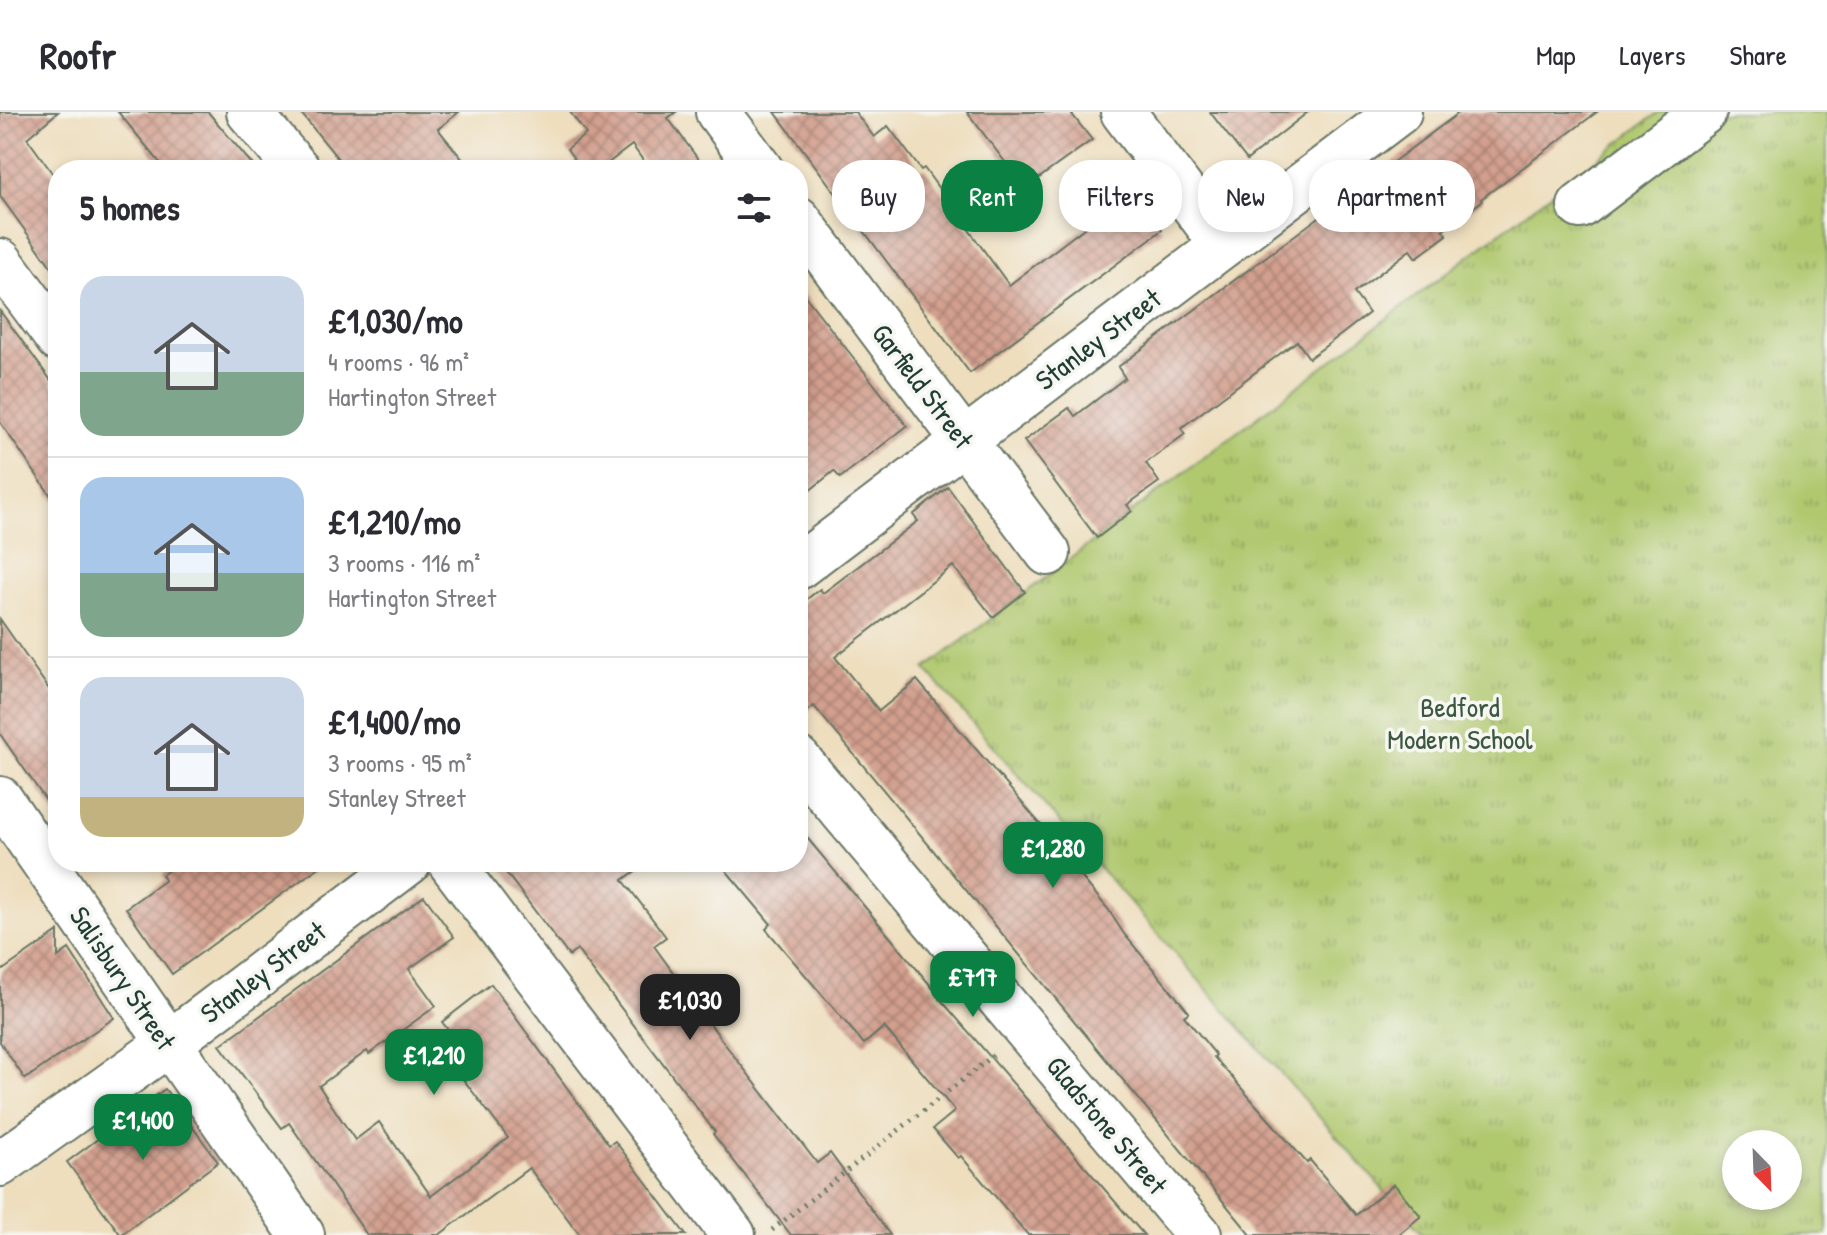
<!DOCTYPE html>
<meta charset="utf-8">
<style>
:root{--surface:#fff;--page:#f2f2f3;--text:#2b2b33;--muted:#7c7c81;--line:#e1e1e2;--accent:#0b8043}
body{margin:0;font-family:"Patrick Hand",sans-serif;background:var(--page);color:var(--text);height:100vh;display:flex;flex-direction:column;font-size:30px;white-space:nowrap}
*{box-sizing:border-box;margin:0}
p{font-size:26px;color:var(--muted)}
.icon{flex:none;width:44px;height:44px;fill:none;stroke:currentColor;stroke-width:2;stroke-linecap:round;stroke-linejoin:round}
.map{position:relative;flex:1;overflow:hidden}
.side{position:absolute;left:48px;top:48px;width:760px;height:712px;display:flex;flex-direction:column;background:var(--surface);border-radius:32px;box-shadow:0 4px 12px #0003}
.side>*{flex:none}
.banner{position:absolute;left:832px;top:48px;width:760px;height:72px;display:flex;gap:16px}
.needle{width:52px;rotate:157deg}
.fabs{position:absolute;left:1722px;top:1018px;display:grid;gap:16px}
.fabs a{display:grid;place-items:center;width:80px;height:80px;border-radius:50%;background:var(--surface);box-shadow:0 4px 12px #0003;font-size:40px}
.price{position:absolute;translate:-50% -68px;padding:0 18px;border-radius:16px;background:var(--accent);color:#fff;font-size:26px;line-height:52px;filter:drop-shadow(0 2px 4px #0008)}
.price::after{content:'';position:absolute;left:50%;top:48px;width:24px;height:18px;margin-left:-12px;background:inherit;clip-path:polygon(0 0,100% 0,50% 100%)}
.price.on{background:#222;color:#fff}
ul{padding:0;list-style:none}
li{display:flex;align-items:center;gap:24px;height:200px;padding:0 32px}
li+li{border-top:2px solid var(--line)}
li span{display:grid;place-items:center;flex:none;width:224px;height:160px;border-radius:24px;color:#555}
li>.icon{margin-inline-start:auto}
span .icon{width:96px;height:96px;fill:#fffc;stroke-width:1}
li b{font-size:34px}
h2{display:flex;justify-content:space-between;align-items:center;height:96px;padding:0 32px;font-size:34px}
.tag{padding:0 28px;border-radius:32px;background:var(--surface);box-shadow:0 4px 12px #0003;font-size:28px;line-height:72px}
.tag.on{background:var(--accent);color:#fff}
header{display:flex;align-items:center;gap:48px;box-sizing:border-box;height:112px;padding:0 40px;background:var(--surface);border-bottom:2px solid var(--line)}
header strong{font-size:38px}
nav{display:flex;gap:44px;margin-inline-start:auto;font-size:28px}
.map>svg:first-child{display:block}
</style>
<header>
<strong>Roofr</strong>
<nav><a>Map</a><a>Layers</a><a>Share</a></nav>
</header>
<div class="map">
<svg width="1827" height="1123" viewBox="0 0 1827 1123">
<defs>
<pattern id="park-tufts" width="24" height="20" patternUnits="userSpaceOnUse" patternTransform="scale(2)"><rect width="24" height="20" fill="#b0c86e"/><path d="M3 7l-1-3M5 7V3M7 7l1-3M15 17l-1-3M17 17v-4M19 17l1-3" fill="none" stroke="#8fa45b"/></pattern>
<pattern id="building-cross-hatch" width="8" height="8" patternUnits="userSpaceOnUse" patternTransform="scale(2)"><rect width="8" height="8" fill="#d39f8e"/><path d="M0 0l8 8M0 8l8-8" fill="none" stroke="#ab8375"/></pattern>
</defs>
<rect width="100%" height="100%" fill="#f6f6f2"/>
<filter id="ink" filterUnits="userSpaceOnUse"><feTurbulence type="fractalNoise" baseFrequency=".0125" numOctaves="2"/><feDisplacementMap in="SourceGraphic" scale="16" xChannelSelector="R" yChannelSelector="G"/><feConvolveMatrix kernelMatrix="1 2 1 2 8 2 1 2 1" color-interpolation-filters="sRGB"/></filter>
<filter id="wash" filterUnits="userSpaceOnUse"><feTurbulence type="fractalNoise" baseFrequency=".006" numOctaves="4" result="noise"/><feDisplacementMap in="SourceGraphic" scale="32" xChannelSelector="R" yChannelSelector="G"/><feGaussianBlur stdDeviation="1.8" result="paint"/><feColorMatrix in="noise" values="0 0 0 0 0 0 0 0 0 0 0 0 0 0 0 0 0 1.4 0 .05"/><feComposite in="paint" operator="in"/></filter>
<g filter="url(#wash)">
<rect width="100%" height="100%" fill="#eedebe"/>
<path fill="url(#park-tufts)" stroke="#688251" stroke-width="2" fill-rule="evenodd" d="M1659,0H1827V1123H1423L925,557ZM1736,1032H1788V1084H1736Z"/>
<g id="blocks">
<g fill="url(#building-cross-hatch)">
<path d="M0,0H58L27,26L58,69V164L0,84Z"/>
<path d="M118,0H208L257,58H166Z"/>
<path d="M300,0H459L438,17L471,58H347Z"/>
<path d="M570,0H676L668,6L706,58H650L632,33L599,58H582L567,37L586,22Z"/>
<path d="M775,0H855L874,25L888,14L921,58L924,56L1009,173L1133,79L1162,118L970,261Z"/>
<path d="M967,0H1070L1092,28L1025,76Z"/>
<path d="M1210,0H1308L1247,48Z"/>
<path d="M1460,0H1597L1481,87L1482,89L1443,118L1447,123L1416,146L1410,138L1354,181L1369,201L1342,222L1309,246L1297,229L1181,316L1185,322L1146,351L1159,370L1127,393L1132,399L1097,426L1024,329L1069,296L1075,304L1125,266L1118,255Z"/>
<path d="M798,175L907,314L840,366L834,359L798,388Z"/>
<path d="M0,199L58,278V394L0,310Z"/>
<path d="M948,375L1025,480L993,505L953,454L835,545L879,599L917,568L1071,748L1069,750L1108,797L1124,822L1189,900L1184,904L1216,943L1214,945L1307,1051L1310,1048L1356,1103L1394,1072L1421,1104L1398,1123H1251L814,594L798,606V494L820,477L823,481L918,409L913,403Z"/>
<path d="M0,507L58,590V706L0,622Z"/>
<path d="M798,715L936,880L935,881L1144,1123H1028L961,1044L958,1046L933,1017L955,999L884,915L864,932L766,817L771,812L719,750H798Z"/>
<path d="M179,750H326L172,862L126,796L165,768L162,763Z"/>
<path d="M498,750H648L623,768L666,825L654,834L724,931L817,1051L830,1041L890,1123H791L713,1022L715,1020L577,838L569,844Z"/>
<path d="M424,784L454,825L409,857L436,894L369,942L367,939L319,974L355,1028L379,1010L431,1084L508,1026L463,967L478,956L442,910L491,872L609,1033L615,1029L686,1123H580L529,1056L439,1123H367L289,1011L282,1016L220,933Z"/>
<path d="M58,820V845L69,837L114,906L25,967L0,930V860Z"/>
<path d="M165,977L218,1050L121,1123L67,1050Z"/>
</g>
</g>
</g>
<g filter="url(#ink)">
<use href="#blocks" fill-opacity="0" stroke="#677564" stroke-width="2"/>
<g fill="none" stroke-linecap="round" stroke-linejoin="round">
<defs>
<g id="minor">
<path d="M249,0L298,58"/>
<path d="M718,0L761,58"/>
<path d="M1123,0L1223,133"/>
<path d="M1580,94L1704,0"/>
<path d="M798,107L1048,441"/>
<path d="M0,149L58,227"/>
<path d="M798,455L1399,0"/>
<path d="M798,647L1199,1123"/>
<path d="M0,687L302,1123"/>
<path d="M450,750L733,1123"/>
<path d="M0,1052L168,932L409,750"/>
</g>
</defs>
<use href="#minor" stroke="#677564" stroke-width="48"/>
<path stroke="#677564" stroke-width="5" stroke-dasharray="2 6" stroke-linecap="butt" d="M772,1118L994,943"/>
<use href="#minor" stroke="#fff" stroke-width="44"/>
</g>
</g>
<g text-anchor="middle" dominant-baseline="central" stroke-width="7" stroke-linejoin="round" paint-order="stroke">
<g font-size="28" fill="#1f3d34" stroke="#f6f6f2">
<text transform="translate(1098 227) rotate(-37)">Stanley Street</text>
<text transform="translate(923 274) rotate(53)">Garfield Street</text>
<text transform="translate(263 860) rotate(-37)">Stanley Street</text>
<text transform="translate(123 866) rotate(56)">Salisbury Street</text>
<text transform="translate(1107 1013) rotate(50)">Gladstone Street</text>
</g>
<g font-size="28" fill="#3c5940" stroke="#f6f6f2">
<text x="1460" y="595">Bedford<tspan x="1460" dy="32">Modern School</tspan></text>
</g>
</g>
</svg>
<div class="fabs">
<a><svg class="needle" viewBox="-14 -14 28 28"><path d="M0-13l5 13h-10z" fill="#e53935"/><path d="M0 13l5-13h-10z" fill="#7c7c81"/></svg></a>
</div>
<b class="price" style="left:1053px;top:778px">£1,280</b>
<b class="price" style="left:973px;top:907px">£717</b>
<b class="price on" style="left:690px;top:930px">£1,030</b>
<b class="price" style="left:434px;top:985px">£1,210</b>
<b class="price" style="left:143px;top:1050px">£1,400</b>
<div class="banner">
<a class="tag">Buy</a>
<a class="tag on">Rent</a>
<a class="tag">Filters</a>
<a class="tag">New</a>
<a class="tag">Apartment</a>
</div>
<section class="side">
<h2>5 homes<svg class="icon" aria-label="filters" viewBox="0 0 24 24"><path d="M4 7h16M4 17h16"/><circle cx="9" cy="7" r="2"/><circle cx="15" cy="17" r="2"/></svg></h2>
<ul>
<li><span style="background:linear-gradient(#c9d6e8 60%,#7fa58c 0)"><svg class="icon" aria-label="home" viewBox="0 0 24 24"><path d="M3 11l9-7 9 7M6 9v11h12V9"/></svg></span><div><b>£1,030/mo</b><p>4 rooms · 96 m²</p><p>Hartington Street</p></div></li>
<li><span style="background:linear-gradient(#a9c7e8 60%,#7fa58c 0)"><svg class="icon" aria-label="home" viewBox="0 0 24 24"><path d="M3 11l9-7 9 7M6 9v11h12V9"/></svg></span><div><b>£1,210/mo</b><p>3 rooms · 116 m²</p><p>Hartington Street</p></div></li>
<li><span style="background:linear-gradient(#c9d6e8 75%,#c2b280 0)"><svg class="icon" aria-label="home" viewBox="0 0 24 24"><path d="M3 11l9-7 9 7M6 9v11h12V9"/></svg></span><div><b>£1,400/mo</b><p>3 rooms · 95 m²</p><p>Stanley Street</p></div></li>
</ul>
</section>
</div>
